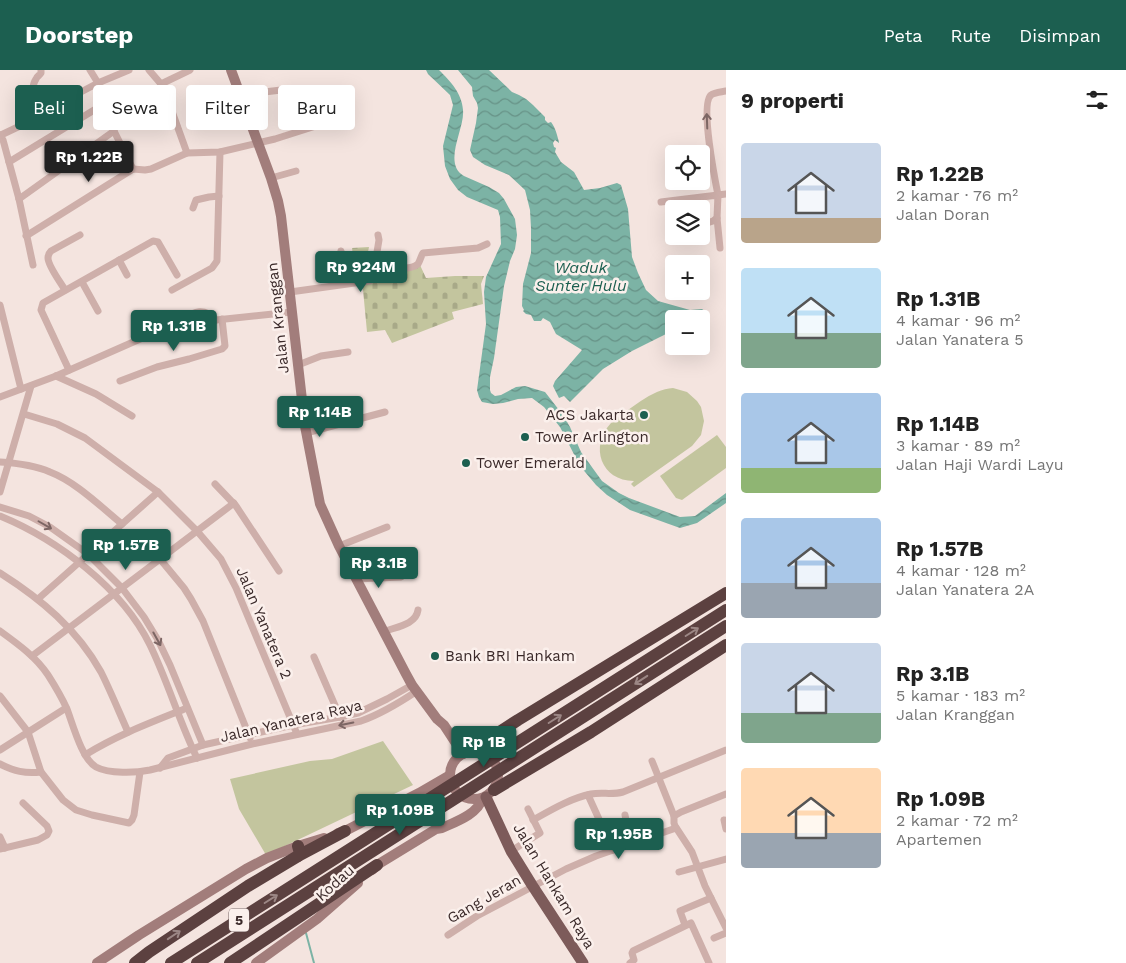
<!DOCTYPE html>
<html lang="id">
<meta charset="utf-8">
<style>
:root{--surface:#fff;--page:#f2f2f2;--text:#222;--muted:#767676;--accent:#1c5f50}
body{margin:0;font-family:"Work Sans",sans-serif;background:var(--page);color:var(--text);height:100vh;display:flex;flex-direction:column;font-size:19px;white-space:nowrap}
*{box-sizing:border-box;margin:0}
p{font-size:16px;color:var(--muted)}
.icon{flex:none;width:28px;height:28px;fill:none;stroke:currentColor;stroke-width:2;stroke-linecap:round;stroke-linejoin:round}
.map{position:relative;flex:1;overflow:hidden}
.panel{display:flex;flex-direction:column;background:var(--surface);width:400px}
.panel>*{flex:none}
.guide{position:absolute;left:15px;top:15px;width:475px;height:45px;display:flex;gap:10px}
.tools{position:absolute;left:665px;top:75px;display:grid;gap:10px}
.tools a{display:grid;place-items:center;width:45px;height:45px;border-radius:5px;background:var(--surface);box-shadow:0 5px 20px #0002;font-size:25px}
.price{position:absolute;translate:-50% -42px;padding:0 11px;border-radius:5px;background:var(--accent);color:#fff;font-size:16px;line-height:32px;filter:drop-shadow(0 1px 2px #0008)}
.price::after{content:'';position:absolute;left:50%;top:30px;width:15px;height:11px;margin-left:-8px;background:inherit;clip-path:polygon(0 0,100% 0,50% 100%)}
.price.current{background:#222;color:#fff}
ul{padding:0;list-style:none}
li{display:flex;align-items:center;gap:15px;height:125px;padding:0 15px}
li span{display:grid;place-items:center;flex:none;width:140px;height:100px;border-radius:5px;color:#555}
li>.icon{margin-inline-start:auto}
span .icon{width:60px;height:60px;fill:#fffc;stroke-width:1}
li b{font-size:21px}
h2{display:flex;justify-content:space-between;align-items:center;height:60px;padding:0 15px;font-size:21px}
.tag{padding:0 18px;border-radius:5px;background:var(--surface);box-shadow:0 5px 20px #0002;font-size:18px;line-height:45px}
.tag.current{background:var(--accent);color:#fff}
header{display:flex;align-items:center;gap:30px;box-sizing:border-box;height:70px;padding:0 25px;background:var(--accent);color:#fff}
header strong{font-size:24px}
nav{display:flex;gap:28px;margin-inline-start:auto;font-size:18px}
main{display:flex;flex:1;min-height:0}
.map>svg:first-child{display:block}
</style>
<header>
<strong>Doorstep</strong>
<nav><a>Peta</a><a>Rute</a><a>Disimpan</a></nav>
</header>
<main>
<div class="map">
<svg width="726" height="893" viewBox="0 0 726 893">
<defs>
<pattern id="cemetery-stones" width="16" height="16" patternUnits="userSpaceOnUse" patternTransform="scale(1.25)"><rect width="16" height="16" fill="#c3c59e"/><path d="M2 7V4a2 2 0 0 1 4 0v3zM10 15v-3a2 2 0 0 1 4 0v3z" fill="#a8a988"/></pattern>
<pattern id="water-waves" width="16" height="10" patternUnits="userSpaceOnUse" patternTransform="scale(1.25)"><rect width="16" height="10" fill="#7cb3a5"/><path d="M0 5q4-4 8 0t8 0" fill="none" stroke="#679287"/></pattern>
</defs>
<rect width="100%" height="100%" fill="#f4e4df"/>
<g fill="#c3c59e">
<path d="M673,318L687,322L697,331L701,337L704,351L701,365L692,376L634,417L631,414L634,411C601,411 589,376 611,353C629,340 652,319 673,318Z"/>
<path d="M717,365L726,377V398L682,430L676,428L660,406Z"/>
<path d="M383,671L413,715L266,785L239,739L230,709L310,691L332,689Z"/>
</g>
<path fill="url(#cemetery-stones)" d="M369,177L367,187L375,188L374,193L392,198L420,195L426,208L455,206H484L481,214L483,234L452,242L454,249L392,273L385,260L367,262L362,209L356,208L352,178Z"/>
<g fill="url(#water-waves)">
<path d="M426,0H439C450,11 462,23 463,40C465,59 442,93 464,106L489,117L499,123L504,129L515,149L517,165L515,179L510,191L504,216L494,288L490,307V320L491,323L495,326L501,325L516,317L525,316L545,322L563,345L570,357L581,382L602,411L619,423L629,428L680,447L695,446L726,423V433L697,453L680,458L630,440L607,425L596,415L580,396L560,357L544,337L532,328L518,329L503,333L493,334L482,332L479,327L477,320L486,254L484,222L486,207L501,174L500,147L498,140L467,127L458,120L450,109L445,96L443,76L453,35L450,25L428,4Z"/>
<path d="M458,0H489L512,22L519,25L526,29L533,35L545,47V50L548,53L551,52C556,59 557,65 559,72V73L555,70L553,73L554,77L556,78L555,82L561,92L574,102L584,120L600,118L617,113L621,115L628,139L632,187L638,203L646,220L658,231L690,240L702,239L707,243L701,252V249H674V260L632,281L603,299L570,332L564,326L559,328L553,316L555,311L582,280L556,264L550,252L543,248L541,251H534L531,245L526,244L523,241L524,240L522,236L523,214L531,183V158L530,140L525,120L509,105L485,95L473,87L470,80L476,53L478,38L477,33L473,26L472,17Z"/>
</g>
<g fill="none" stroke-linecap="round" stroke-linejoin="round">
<path stroke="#7cb3a5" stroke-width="2" d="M306,863L314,893"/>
<g stroke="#ceafaa" stroke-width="7">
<path d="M41,0V3C40,5 37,6 36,9C30,18 33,37 41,43L98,13L129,0"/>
<path d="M90,0L98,13"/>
<path d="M149,0L161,14L165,22L187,83"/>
<path d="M161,14L190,0"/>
<path d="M726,21C722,22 715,22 711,25C700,34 715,110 718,125L726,124"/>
<path d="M241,27L256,23L281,20"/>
<path d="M0,65L3,70L19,129L33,195"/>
<path d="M1,65L20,56"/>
<path d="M9,92L99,37L102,39L114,61L133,99"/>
<path d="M271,108L296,101"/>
<path d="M19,129L114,61"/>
<path d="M661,132L718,125L717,148L720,178"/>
<path d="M193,138L196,130L209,127L219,126"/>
<path d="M701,155L713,151L717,148"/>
<path d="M378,165L379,170L377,182L382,194"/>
<path d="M26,166L133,99L145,100L151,99L187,83L220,82L275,69L322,54"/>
<path d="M341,181L349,213"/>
<path d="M119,190L127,205"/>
<path d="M82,212L98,241"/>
<path d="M65,220C61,213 48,196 48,188C48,184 49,183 51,181L80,165"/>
<path d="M172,220L212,198L217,191L220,82"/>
<path d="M290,222L369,211L373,209L382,194C392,196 408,202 418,194C420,191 421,186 423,183L478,178L487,174"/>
<path d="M0,235L21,319"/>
<path d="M181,250C195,241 204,237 216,250"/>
<path d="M298,295L321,286L348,282"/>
<path d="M69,300L41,240L43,233L153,171L158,172L177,205"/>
<path d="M56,306L96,324L132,346"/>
<path d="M120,311L157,297L189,289L222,279L225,276L222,249"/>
<path d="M0,327L56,306L181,251L216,250L292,242"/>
<path d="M24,344L57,354L85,368L158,422L197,461L221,489L236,518L297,664"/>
<path d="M306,363L385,342"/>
<path d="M0,392C16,393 34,395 50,402C76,412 100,436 122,454"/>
<path d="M215,414L236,436L279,501"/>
<path d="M0,422L31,316"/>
<path d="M0,437L29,446L50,457L88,484L122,518L144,547L158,570L170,595L203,675"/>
<path d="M0,446C58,470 122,518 150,575C168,612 179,651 197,688"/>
<path d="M339,476L387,457"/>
<path d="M160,489L184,518L191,529L203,551L250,668"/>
<path d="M0,503C41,529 77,559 101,602C111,622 119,642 128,662"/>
<path d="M356,509L401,507"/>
<path d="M38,529L158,422"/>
<path d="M0,561C18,574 36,587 48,605C55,616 62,628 67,639C73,655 82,689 96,697C109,704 136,703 150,700L252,674L361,651C381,644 399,633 417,621"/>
<path d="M383,562C395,557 416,555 418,540"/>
<path d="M32,586L234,433"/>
<path d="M314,587L340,647"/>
<path d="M0,626L28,662L41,702L63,730L76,740L92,745L129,753L132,750L134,745L140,702"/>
<path d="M0,680L66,638"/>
<path d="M85,685C117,665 152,652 187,638"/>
<path d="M652,691L674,746"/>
<path d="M0,694C14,701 25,704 41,702"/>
<path d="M160,698L168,688L203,675L293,655L340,647L358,643L387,629L412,615"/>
<path d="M726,724L681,742L674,746V753L675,756L692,782L705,816L726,858"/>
<path d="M588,725L613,780"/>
<path d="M625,745L631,774"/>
<path d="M533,750C551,740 571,728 591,724C602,722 612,725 623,722L726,680"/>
<path d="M724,750L726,759"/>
<path d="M0,767L5,778"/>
<path d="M0,779L38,770L47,765L49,761L47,756L23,733"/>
<path d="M511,781L540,763L528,739"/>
<path d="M679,802L726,789"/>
<path d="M685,855L680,841L711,828"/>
<path d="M448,865L477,846L566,799L596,786L676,758"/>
<path d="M714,868L726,863"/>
<path d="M630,893L634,890L632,883L633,881L691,853L709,893"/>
</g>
<g stroke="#a27d7b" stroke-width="10">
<path d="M231,0L271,108L278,131L281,146L305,356L320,434L339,476L406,604L412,615L437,649L444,655L463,684"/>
<circle cx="474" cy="705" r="24"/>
<path d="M338,763L345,761L419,723L450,705"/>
<path d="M372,800L377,795L436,759L442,758C455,752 478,744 482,729"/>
<path d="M97,893L139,865L246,799L267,788L298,776L324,768"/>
<path d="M256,893L317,849L358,813"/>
</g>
<path stroke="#7d5b5a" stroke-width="11" d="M486,727L511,781L532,815L583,893"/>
<g stroke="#5c4140" stroke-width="12">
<path d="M469,682L518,650L726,523"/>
<path d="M494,720L591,662L726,575"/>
<path d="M298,786L345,761"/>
<path d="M135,893L149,882L248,816L298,786L300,783L298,776"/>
<path d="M171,893L726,540"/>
<path d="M197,893L726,556"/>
<path d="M230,893L377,795"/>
</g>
</g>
<defs><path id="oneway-shaft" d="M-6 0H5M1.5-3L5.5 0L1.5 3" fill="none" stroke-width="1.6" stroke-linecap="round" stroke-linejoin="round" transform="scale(1.25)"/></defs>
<g stroke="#7d6664">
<use href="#oneway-shaft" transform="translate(707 51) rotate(-92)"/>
<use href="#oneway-shaft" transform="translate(45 455) rotate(30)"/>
<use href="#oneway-shaft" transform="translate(157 569) rotate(61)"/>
<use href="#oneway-shaft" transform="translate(346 654) rotate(168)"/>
</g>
<g stroke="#9c8785">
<use href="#oneway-shaft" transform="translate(692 562) rotate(-32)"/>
<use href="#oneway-shaft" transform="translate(641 610) rotate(147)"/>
<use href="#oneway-shaft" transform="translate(555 649) rotate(-32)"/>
<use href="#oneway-shaft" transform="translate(271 829) rotate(-32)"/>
<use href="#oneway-shaft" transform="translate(174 865) rotate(-34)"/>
</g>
<g fill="#1c5f50" stroke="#fbf0ec" stroke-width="2">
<circle cx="644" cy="345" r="5"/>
<circle cx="525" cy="367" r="5"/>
<circle cx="466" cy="393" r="5"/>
<circle cx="435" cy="586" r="5"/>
</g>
<g text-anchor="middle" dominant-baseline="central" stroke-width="5" stroke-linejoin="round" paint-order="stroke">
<rect fill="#fbf0ec" stroke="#756564" stroke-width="1" x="229" y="838.5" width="20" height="23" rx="4"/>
<g font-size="14" font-weight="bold" fill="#3b2a2a">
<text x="239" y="850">5</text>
</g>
<g font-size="15" fill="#3b2a2a" stroke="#fbf0ec">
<text transform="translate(278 248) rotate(-96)">Jalan Kranggan</text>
<text transform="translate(264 553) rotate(67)">Jalan Yanatera 2</text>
<text transform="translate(291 651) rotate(-13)">Jalan Yanatera Raya</text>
<text transform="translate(335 813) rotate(-42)">Kodau</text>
<text transform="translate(554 816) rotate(59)">Jalan Hankam Raya</text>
<text transform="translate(484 829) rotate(-30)">Gang Jeran</text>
</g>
<g font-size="15" fill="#3b2a2a" stroke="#fbf0ec" text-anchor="start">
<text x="634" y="345" text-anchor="end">ACS Jakarta</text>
<text x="535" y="367">Tower Arlington</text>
<text x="476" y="393">Tower Emerald</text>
<text x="445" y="586">Bank BRI Hankam</text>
</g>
<g font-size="16" font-style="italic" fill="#1c5f50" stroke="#fbf0ec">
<text x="581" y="197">Waduk<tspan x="581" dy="18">Sunter Hulu</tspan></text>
</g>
</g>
</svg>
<div class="tools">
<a><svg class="icon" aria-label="locate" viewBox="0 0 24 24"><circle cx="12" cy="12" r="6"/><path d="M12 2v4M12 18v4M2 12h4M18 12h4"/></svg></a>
<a><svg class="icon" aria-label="layers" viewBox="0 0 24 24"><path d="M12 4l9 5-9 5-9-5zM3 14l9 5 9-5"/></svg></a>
<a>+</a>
<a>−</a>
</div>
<b class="price current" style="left:89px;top:113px">Rp 1.22B</b>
<b class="price" style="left:361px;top:223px">Rp 924M</b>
<b class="price" style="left:174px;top:282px">Rp 1.31B</b>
<b class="price" style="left:320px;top:368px">Rp 1.14B</b>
<b class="price" style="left:126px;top:501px">Rp 1.57B</b>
<b class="price" style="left:379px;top:519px">Rp 3.1B</b>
<b class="price" style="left:484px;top:698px">Rp 1B</b>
<b class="price" style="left:400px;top:766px">Rp 1.09B</b>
<b class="price" style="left:619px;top:790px">Rp 1.95B</b>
<div class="guide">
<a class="tag current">Beli</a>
<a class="tag">Sewa</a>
<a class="tag">Filter</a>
<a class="tag">Baru</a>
</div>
</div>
<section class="panel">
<h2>9 properti<svg class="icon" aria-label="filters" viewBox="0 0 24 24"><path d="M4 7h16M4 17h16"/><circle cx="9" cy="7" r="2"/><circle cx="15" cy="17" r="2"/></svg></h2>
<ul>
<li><span style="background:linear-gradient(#c9d6e8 75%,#b9a48a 0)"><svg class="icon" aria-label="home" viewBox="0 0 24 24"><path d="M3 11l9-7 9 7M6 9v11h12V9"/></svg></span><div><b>Rp 1.22B</b><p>2 kamar · 76 m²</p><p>Jalan Doran</p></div></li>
<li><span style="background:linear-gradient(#bfe0f5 65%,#7fa58c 0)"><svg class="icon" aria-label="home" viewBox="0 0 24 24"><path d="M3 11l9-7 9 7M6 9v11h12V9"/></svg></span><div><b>Rp 1.31B</b><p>4 kamar · 96 m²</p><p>Jalan Yanatera 5</p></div></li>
<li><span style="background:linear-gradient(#a9c7e8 75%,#8fb573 0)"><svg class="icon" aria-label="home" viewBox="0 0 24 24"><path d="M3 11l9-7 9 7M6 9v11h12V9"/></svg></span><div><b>Rp 1.14B</b><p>3 kamar · 89 m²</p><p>Jalan Haji Wardi Layu</p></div></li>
<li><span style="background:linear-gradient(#a9c7e8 65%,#9aa5b1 0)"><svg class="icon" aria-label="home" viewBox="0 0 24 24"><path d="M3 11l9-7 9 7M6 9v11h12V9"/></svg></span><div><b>Rp 1.57B</b><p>4 kamar · 128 m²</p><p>Jalan Yanatera 2A</p></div></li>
<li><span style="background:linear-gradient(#c9d6e8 70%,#7fa58c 0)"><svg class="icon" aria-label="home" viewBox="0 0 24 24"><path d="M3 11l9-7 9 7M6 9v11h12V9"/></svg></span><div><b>Rp 3.1B</b><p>5 kamar · 183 m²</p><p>Jalan Kranggan</p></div></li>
<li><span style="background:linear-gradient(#ffd9b3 65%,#9aa5b1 0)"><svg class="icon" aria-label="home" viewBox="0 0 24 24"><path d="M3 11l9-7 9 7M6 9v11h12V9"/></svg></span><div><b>Rp 1.09B</b><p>2 kamar · 72 m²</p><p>Apartemen</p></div></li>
</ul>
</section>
</main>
